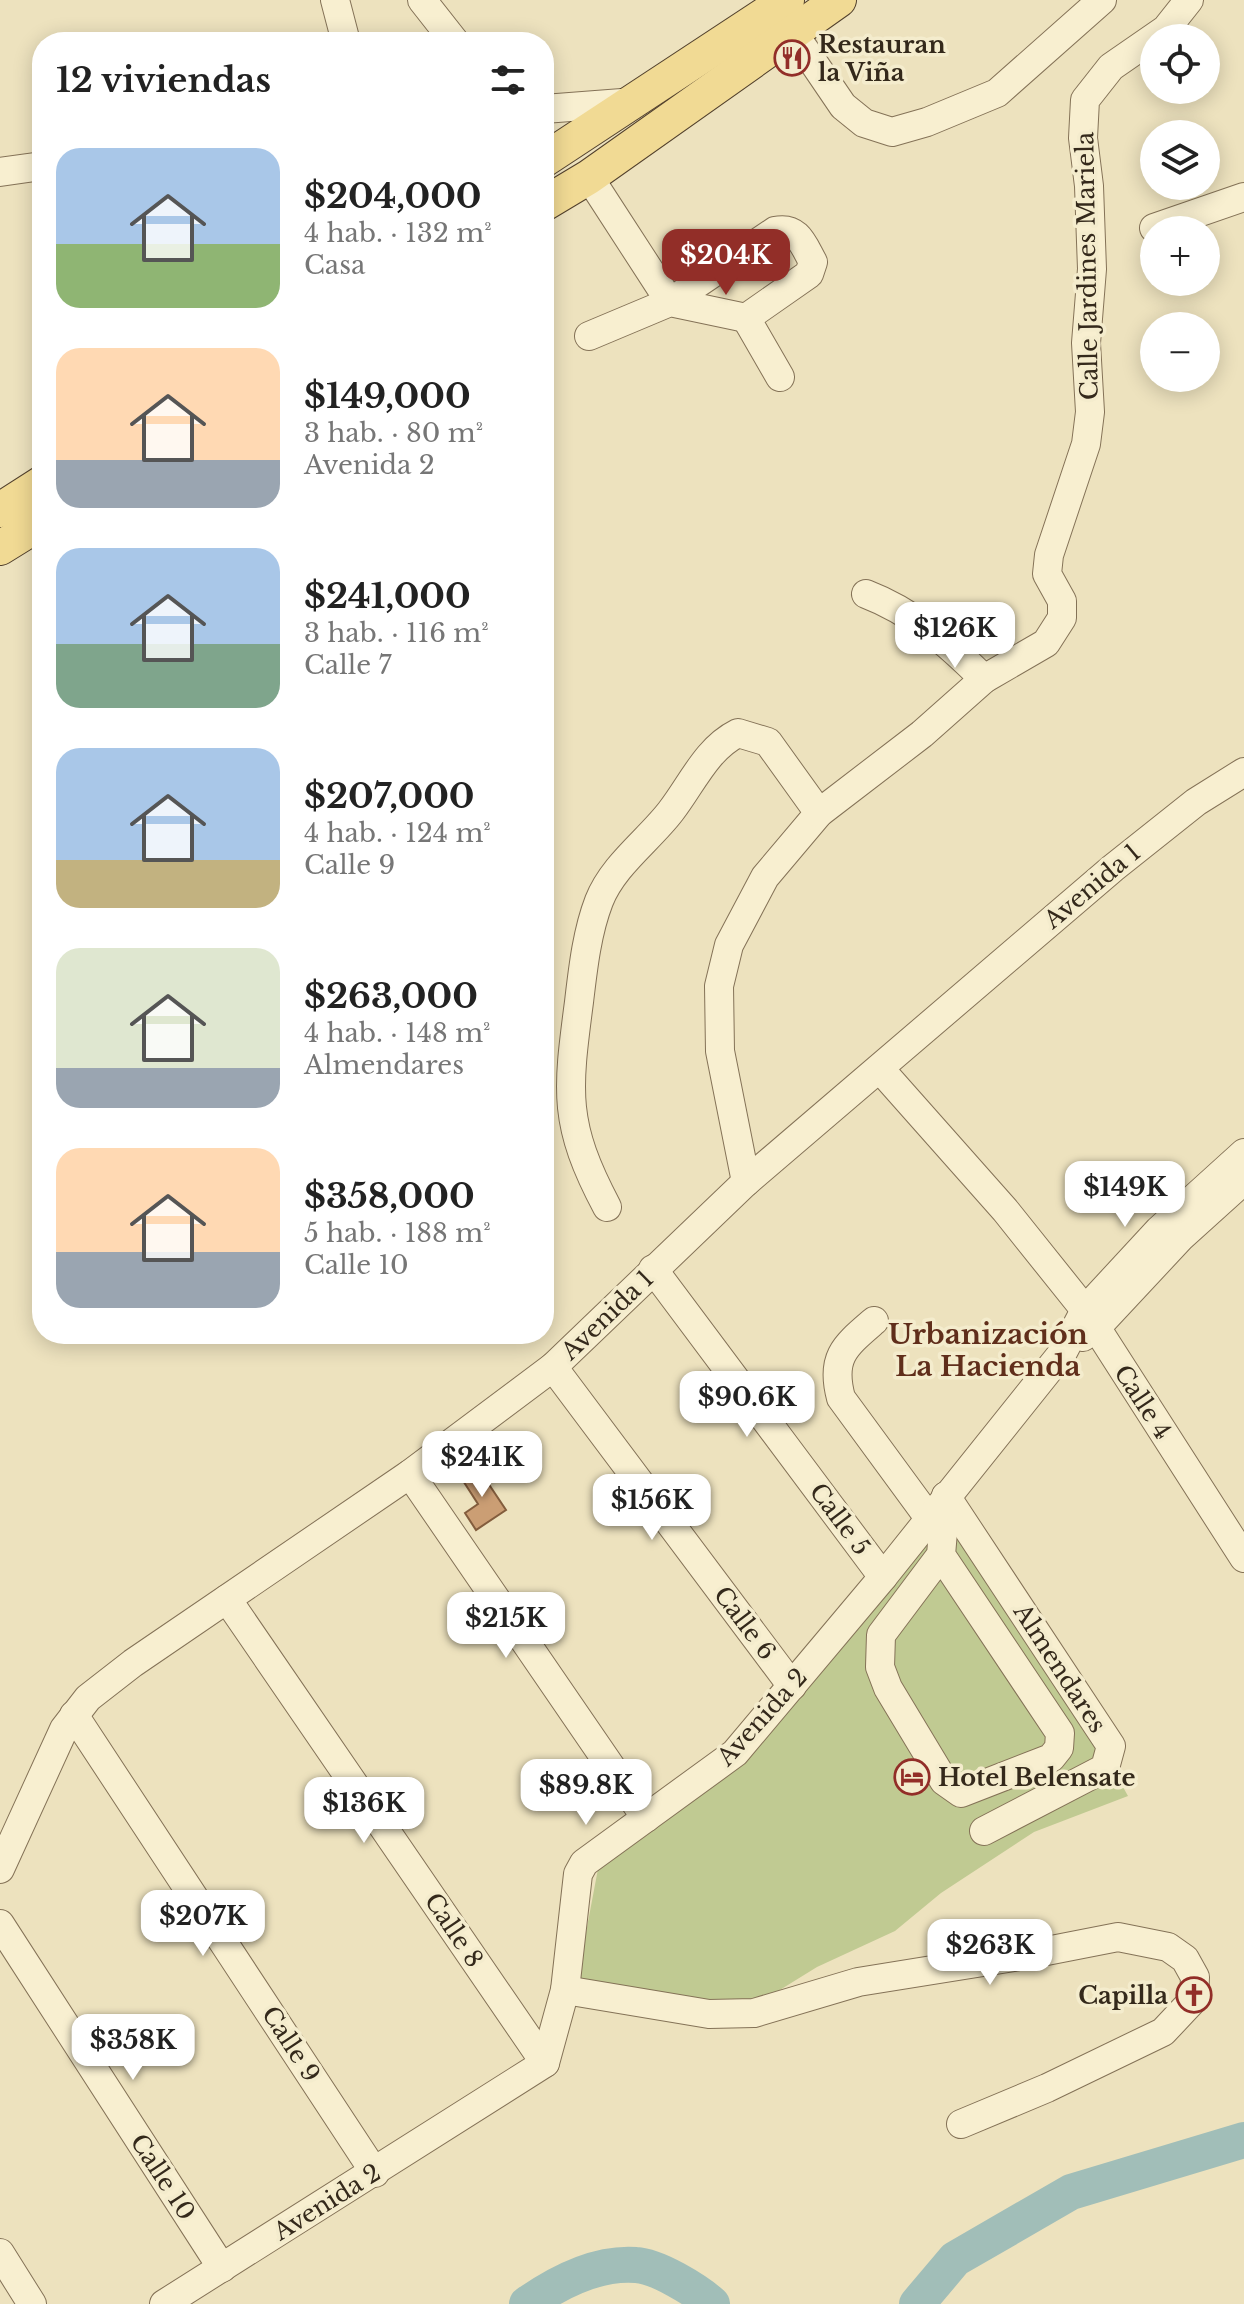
<!DOCTYPE html>
<html lang="es">
<meta charset="utf-8">
<style>
:root{--surface:#fff;--page:#f6f6f6;--text:#222;--muted:#767676;--accent:#922e28}
body{margin:0;font-family:"Libre Baskerville",serif;background:var(--page);color:var(--text);height:100vh;display:flex;flex-direction:column;font-size:30px;white-space:nowrap}
*{box-sizing:border-box;margin:0}
p{font-size:26px;color:var(--muted)}
.icon{flex:none;width:44px;height:44px;fill:none;stroke:currentColor;stroke-width:2;stroke-linecap:round;stroke-linejoin:round}
.map{position:relative;flex:1;overflow:hidden}
.panel{position:absolute;left:32px;top:32px;width:522px;height:1312px;display:flex;flex-direction:column;background:var(--surface);border-radius:32px;box-shadow:0 4px 20px #0003}
.panel>*{flex:none}
.fabs{position:absolute;left:1140px;top:24px;display:grid;gap:16px}
.fabs a{display:grid;place-items:center;width:80px;height:80px;border-radius:50%;background:var(--surface);box-shadow:0 4px 20px #0003;font-size:40px}
.price{position:absolute;translate:-50% -68px;padding:0 18px;border-radius:16px;background:#fff;color:#222;font-size:26px;line-height:52px;filter:drop-shadow(0 2px 4px #0008)}
.price::after{content:'';position:absolute;left:50%;top:48px;width:24px;height:18px;margin-left:-12px;background:inherit;clip-path:polygon(0 0,100% 0,50% 100%)}
.price.on{background:var(--accent);color:#fff}
ul{padding:0;list-style:none}
li{display:flex;align-items:center;gap:24px;height:200px;padding:0 24px}
li span{display:grid;place-items:center;flex:none;width:224px;height:160px;border-radius:24px;color:#555}
li>.icon{margin-inline-start:auto}
span .icon{width:96px;height:96px;fill:#fffc;stroke-width:1}
li b{font-size:34px}
h2{display:flex;justify-content:space-between;align-items:center;height:96px;padding:0 24px;font-size:34px}
.map>svg:first-child{display:block}
</style>
<div class="map">
<svg width="1244" height="2304" viewBox="0 0 1244 2304">
<rect width="100%" height="100%" fill="#ede2be"/>
<path fill="#c0ca92" d="M952,1521L1090,1728L1128,1796L1034,1832L941,1893L895,1931L817,1967L744,2012L577,1980L601,1853L683,1802L865,1585Z"/>
<g fill="none" stroke-linecap="round" stroke-linejoin="round">
<g stroke="#a1beb8" stroke-width="36">
<path d="M527,2304C557,2283 597,2262 636,2265C657,2266 696,2290 712,2304"/>
<path d="M917,2304L955,2259L1071,2192L1244,2140"/>
</g>
</g>
<path fill="#cb9e74" stroke="#835d3d" stroke-width="2" d="M476,1465L506,1510L476,1530L465,1513L478,1504L460,1476Z"/>
<g fill="none" stroke-linecap="round" stroke-linejoin="round">
<defs>
<g id="minor">
<path d="M335,0L346,42"/>
<path d="M422,0L455,42"/>
<path d="M792,31L843,106L864,123L892,132L927,122L997,93L1102,0"/>
<path d="M544,109L635,102"/>
<path d="M0,172L42,166"/>
<path d="M589,177L670,302L775,231C798,226 803,244 813,262L809,274L746,318L780,377"/>
<path d="M1154,228L1244,197"/>
<path d="M589,336L670,302L746,318"/>
<path d="M866,594C913,612 948,643 984,679"/>
<path d="M880,1069L1005,1210L1085,1310L1244,1558"/>
<path d="M746,1182L720,1051L719,986L729,945L765,877L819,813L922,734L984,679L1046,643L1062,618V601L1047,574L1049,555L1086,444L1090,412L1086,343L1092,269L1089,186L1083,138L1085,100L1111,67L1166,29L1189,0"/>
<path d="M607,1207C563,1124 567,1093 579,1002C583,968 587,932 599,901C613,865 649,840 671,811C692,784 706,749 738,733L768,742L819,813"/>
<path d="M653,1269L883,1577"/>
<path d="M874,1321C845,1346 830,1357 841,1398L929,1518"/>
<path d="M1083,1337L1096,1328L1180,1238L1244,1180"/>
<path d="M553,1367L792,1686"/>
<path d="M410,1474L646,1818"/>
<path d="M946,1496L1111,1746L1105,1768L984,1831"/>
<path d="M941,1555L1060,1733L1059,1748L1051,1758L961,1793L944,1781L888,1688L880,1667L881,1635L941,1555L946,1496"/>
<path d="M227,1599L545,2063"/>
<path d="M74,1715L375,2173"/>
<path d="M0,1869L64,1729L88,1698L133,1663L410,1474L553,1367L746,1182L1113,868L1196,802L1244,772"/>
<path d="M0,1924L222,2268"/>
<path d="M565,1990L709,2014L754,2013L858,1982L1026,1955L1118,1937L1168,1947L1185,1959L1195,1977L1194,1999L1163,2032L1047,2088L961,2124"/>
<path d="M0,2253L32,2304"/>
<path d="M164,2304L545,2063L565,1990L578,1874L584,1863L735,1753L883,1577L1063,1352L1085,1310L1159,1230L1244,1153"/>
</g>
<g id="major">
<path d="M544,160L787,0"/>
<path d="M544,204L589,177L839,0"/>
<path d="M0,510L42,483"/>
<path d="M0,548L42,522"/>
</g>
</defs>
<use href="#minor" stroke="#847257" stroke-width="30"/>
<use href="#major" stroke="#52402c" stroke-width="36"/>
<use href="#minor" stroke="#f8efd0" stroke-width="28"/>
<use href="#major" stroke="#f1da94" stroke-width="34"/>
</g>
<defs>
<symbol id="restaurant-ring" viewBox="-11 -11 22 22"><circle r="9.5" fill="#f4eccd" stroke="#922e28" stroke-width="1.5"/><path d="M-5-6h1v4h1v-4h1v4h1v-4h1v5L-1.5 .5V6h-2V.5L-5-1ZM5-6V6H3V1.5H1.5Q1.5-4 5-6Z" fill="#922e28"/></symbol>
<symbol id="hotel-ring" viewBox="-11 -11 22 22"><circle r="9.5" fill="#f4eccd" stroke="#922e28" stroke-width="1.5"/><path d="M-6-4.5h1.5V1H6V5H4.5V3h-9V5H-6ZM-4 0a1.8 1.8 0 1 1 3.6 0ZM.5 0V-2.5h3Q6-2.5 6 0Z" fill="#922e28"/></symbol>
<symbol id="church-ring" viewBox="-11 -11 22 22"><circle r="9.5" fill="#f4eccd" stroke="#922e28" stroke-width="1.5"/><path d="M-1.2-6h2.4v3.5h3.3v2.4h-3.3V6h-2.4V-.1h-3.3v-2.4h3.3Z" fill="#922e28"/></symbol>
</defs>
<g fill-rule="evenodd">
<use href="#restaurant-ring" x="772" y="38" width="40" height="40"/>
<use href="#hotel-ring" x="892" y="1757" width="40" height="40"/>
<use href="#church-ring" x="1174" y="1975" width="40" height="40"/>
</g>
<g text-anchor="middle" dominant-baseline="central" stroke-width="7" stroke-linejoin="round" paint-order="stroke">
<g font-size="24" font-weight="bold" fill="#34291b" stroke="#f4eccd" text-anchor="start">
<text x="818" y="44">Restauran<tspan x="818" dy="28">la Viña</tspan></text>
<text x="938" y="1777">Hotel Belensate</text>
<text x="1168" y="1995" text-anchor="end">Capilla</text>
</g>
<g font-size="24" fill="#34291b" stroke="#f4eccd">
<text transform="translate(1087 266) rotate(-91)">Calle Jardines Mariela</text>
<text transform="translate(1092 886) rotate(-40)">Avenida 1</text>
<text transform="translate(607 1315) rotate(-44)">Avenida 1</text>
<text transform="translate(1143 1402) rotate(57)">Calle 4</text>
<text transform="translate(840 1519) rotate(53)">Calle 5</text>
<text transform="translate(745 1623) rotate(53)">Calle 6</text>
<text transform="translate(1060 1668) rotate(57)">Almendares</text>
<text transform="translate(762 1717) rotate(-48)">Avenida 2</text>
<text transform="translate(454 1930) rotate(56)">Calle 8</text>
<text transform="translate(291 2044) rotate(57)">Calle 9</text>
<text transform="translate(163 2177) rotate(57)">Calle 10</text>
<text transform="translate(327 2202) rotate(-32)">Avenida 2</text>
</g>
<g font-size="28" font-weight="bold" fill="#602e1b" stroke="#f4eccd">
<text x="988" y="1334">Urbanización<tspan x="988" dy="32">La Hacienda</tspan></text>
</g>
</g>
</svg>
<div class="fabs">
<a><svg class="icon" aria-label="locate" viewBox="0 0 24 24"><circle cx="12" cy="12" r="6"/><path d="M12 2v4M12 18v4M2 12h4M18 12h4"/></svg></a>
<a><svg class="icon" aria-label="layers" viewBox="0 0 24 24"><path d="M12 4l9 5-9 5-9-5zM3 14l9 5 9-5"/></svg></a>
<a>+</a>
<a>−</a>
</div>
<b class="price on" style="left:726px;top:297px">$204K</b>
<b class="price" style="left:955px;top:670px">$126K</b>
<b class="price" style="left:1125px;top:1229px">$149K</b>
<b class="price" style="left:747px;top:1439px">$90.6K</b>
<b class="price" style="left:482px;top:1499px">$241K</b>
<b class="price" style="left:652px;top:1542px">$156K</b>
<b class="price" style="left:506px;top:1660px">$215K</b>
<b class="price" style="left:586px;top:1827px">$89.8K</b>
<b class="price" style="left:364px;top:1845px">$136K</b>
<b class="price" style="left:203px;top:1958px">$207K</b>
<b class="price" style="left:990px;top:1987px">$263K</b>
<b class="price" style="left:133px;top:2082px">$358K</b>
<section class="panel">
<h2>12 viviendas<svg class="icon" aria-label="filters" viewBox="0 0 24 24"><path d="M4 7h16M4 17h16"/><circle cx="9" cy="7" r="2"/><circle cx="15" cy="17" r="2"/></svg></h2>
<ul>
<li><span style="background:linear-gradient(#a9c7e8 60%,#8fb573 0)"><svg class="icon" aria-label="home" viewBox="0 0 24 24"><path d="M3 11l9-7 9 7M6 9v11h12V9"/></svg></span><div><b>$204,000</b><p>4 hab. · 132 m²</p><p>Casa</p></div></li>
<li><span style="background:linear-gradient(#ffd9b3 70%,#9aa5b1 0)"><svg class="icon" aria-label="home" viewBox="0 0 24 24"><path d="M3 11l9-7 9 7M6 9v11h12V9"/></svg></span><div><b>$149,000</b><p>3 hab. · 80 m²</p><p>Avenida 2</p></div></li>
<li><span style="background:linear-gradient(#a9c7e8 60%,#7fa58c 0)"><svg class="icon" aria-label="home" viewBox="0 0 24 24"><path d="M3 11l9-7 9 7M6 9v11h12V9"/></svg></span><div><b>$241,000</b><p>3 hab. · 116 m²</p><p>Calle 7</p></div></li>
<li><span style="background:linear-gradient(#a9c7e8 70%,#c2b280 0)"><svg class="icon" aria-label="home" viewBox="0 0 24 24"><path d="M3 11l9-7 9 7M6 9v11h12V9"/></svg></span><div><b>$207,000</b><p>4 hab. · 124 m²</p><p>Calle 9</p></div></li>
<li><span style="background:linear-gradient(#dfe7d0 75%,#9aa5b1 0)"><svg class="icon" aria-label="home" viewBox="0 0 24 24"><path d="M3 11l9-7 9 7M6 9v11h12V9"/></svg></span><div><b>$263,000</b><p>4 hab. · 148 m²</p><p>Almendares</p></div></li>
<li><span style="background:linear-gradient(#ffd9b3 65%,#9aa5b1 0)"><svg class="icon" aria-label="home" viewBox="0 0 24 24"><path d="M3 11l9-7 9 7M6 9v11h12V9"/></svg></span><div><b>$358,000</b><p>5 hab. · 188 m²</p><p>Calle 10</p></div></li>
</ul>
</section>
</div>
